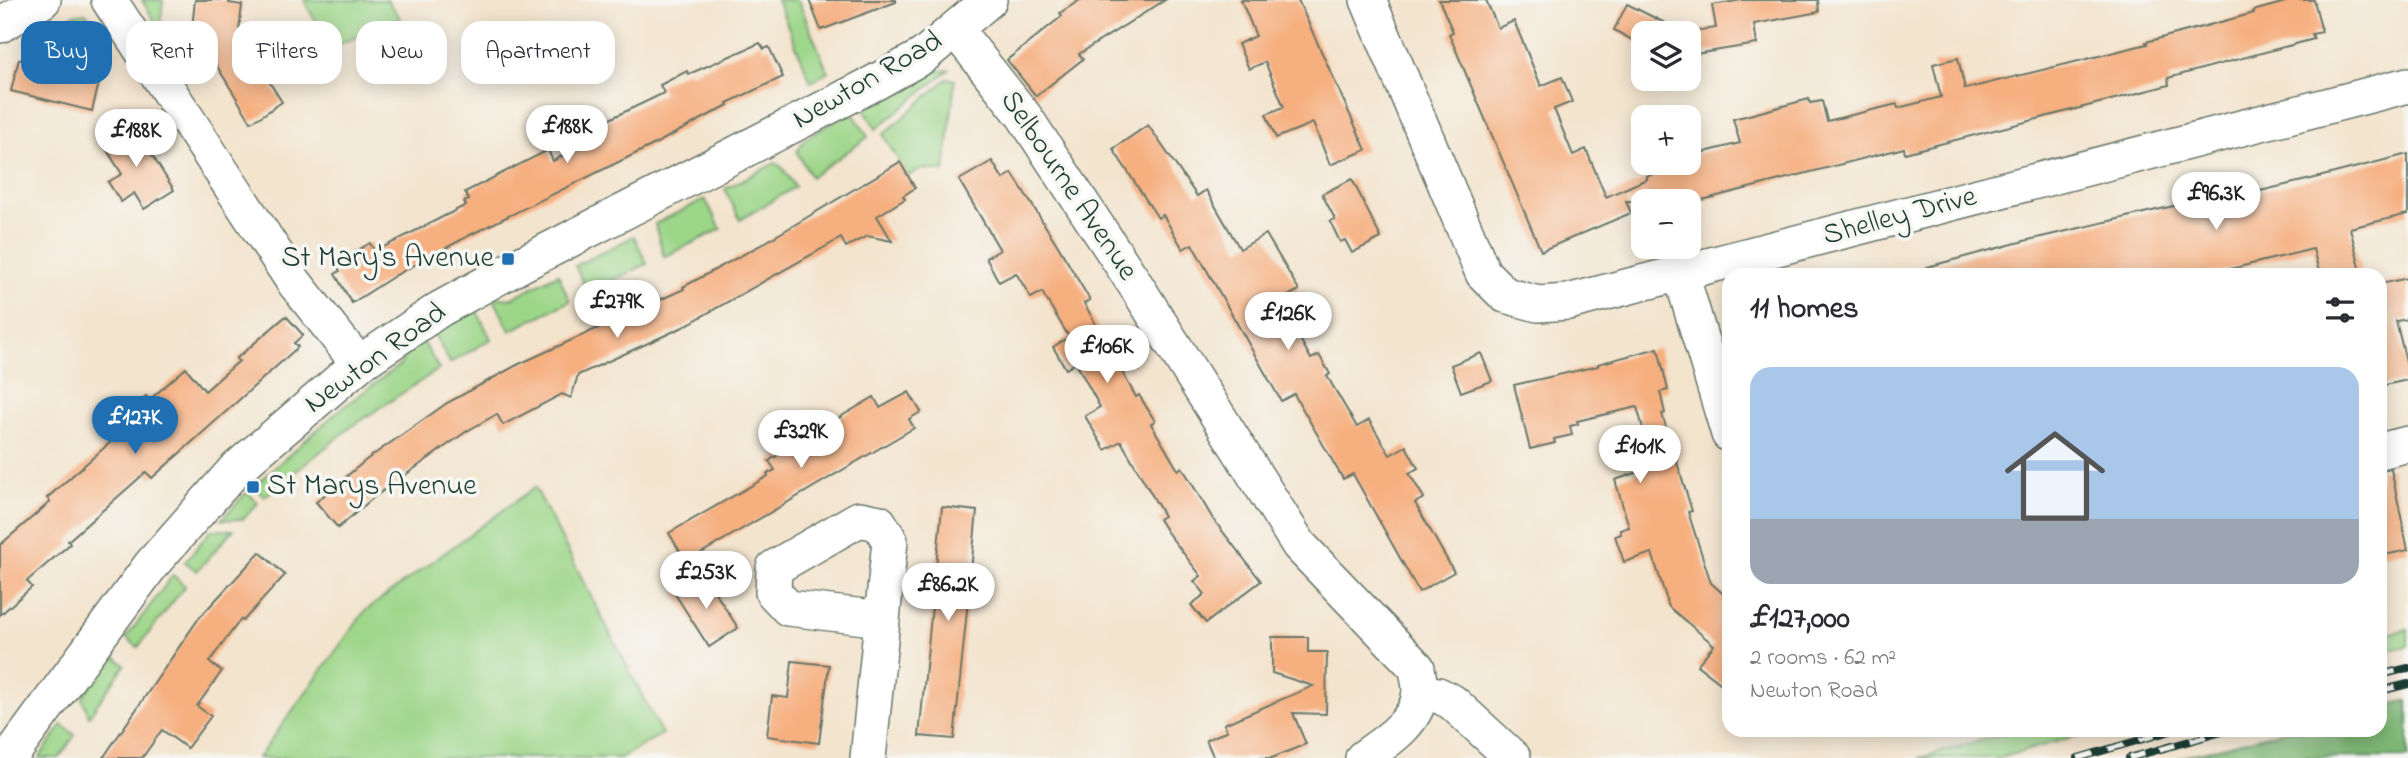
<!DOCTYPE html>
<meta charset="utf-8">
<style>
:root{--surface:#fff;--page:#f2f2f3;--text:#2b2b33;--muted:#7c7c81;--accent:#1f6fb2}
body{margin:0;font-family:"Indie Flower",sans-serif;background:var(--page);color:var(--text);height:100vh;display:flex;flex-direction:column;font-size:26px;white-space:nowrap}
*{box-sizing:border-box;margin:0}
p{font-size:23px;color:var(--muted)}
.icon{flex:none;width:38px;height:38px;fill:none;stroke:currentColor;stroke-width:2;stroke-linecap:round;stroke-linejoin:round}
.map{position:relative;flex:1;overflow:hidden}
.details{position:absolute;left:1722px;top:268px;width:665px;height:469px;display:flex;flex-direction:column;background:var(--surface);border-radius:21px;box-shadow:0 4px 18px #0003}
.details>*{flex:none}
.banner{position:absolute;left:21px;top:21px;width:665px;height:63px;display:flex;gap:14px}
.buttons{position:absolute;left:1631px;top:21px;display:grid;gap:14px}
.buttons a{display:grid;place-items:center;width:70px;height:70px;border-radius:14px;background:var(--surface);box-shadow:0 4px 18px #0003;font-size:35px}
.price{position:absolute;translate:-50% -60px;padding:0 16px;border-radius:24px;background:#fff;color:#222;font-size:23px;line-height:46px;filter:drop-shadow(0 2px 4px #0008)}
.price::after{content:'';position:absolute;left:50%;top:42px;width:21px;height:16px;margin-left:-10px;background:inherit;clip-path:polygon(0 0,100% 0,50% 100%)}
.price.active{background:var(--accent);color:#fff}
ul{padding:0;list-style:none}
li{display:grid;align-content:center;gap:14px;height:371px;padding:0 28px}
li span{display:grid;place-items:center;height:217px;border-radius:21px;color:#555}
li>.icon{margin-inline-start:auto}
span .icon{width:126px;height:126px;fill:#fffc;stroke-width:1}
li b{font-size:30px}
h2{display:flex;justify-content:space-between;align-items:center;height:84px;padding:0 28px;font-size:30px}
.tag{padding:0 24px;border-radius:21px;background:var(--surface);box-shadow:0 4px 18px #0003;font-size:24px;line-height:63px}
.tag.active{background:var(--accent);color:#fff}
.map>svg:first-child{display:block}
</style>
<div class="map">
<svg width="2408" height="758" viewBox="0 0 2408 758">
<rect width="100%" height="100%" fill="#f6f6f2"/>
<filter id="ink" filterUnits="userSpaceOnUse"><feTurbulence type="fractalNoise" baseFrequency=".0143" numOctaves="2"/><feDisplacementMap in="SourceGraphic" scale="14" xChannelSelector="R" yChannelSelector="G"/><feConvolveMatrix kernelMatrix="1 2 1 2 8 2 1 2 1" color-interpolation-filters="sRGB"/></filter>
<filter id="wash" filterUnits="userSpaceOnUse"><feTurbulence type="fractalNoise" baseFrequency=".00686" numOctaves="4" result="noise"/><feDisplacementMap in="SourceGraphic" scale="28" xChannelSelector="R" yChannelSelector="G"/><feGaussianBlur stdDeviation="1.57" result="paint"/><feColorMatrix in="noise" values="0 0 0 0 0 0 0 0 0 0 0 0 0 0 0 0 0 1.4 0 .05"/><feComposite in="paint" operator="in"/></filter>
<g filter="url(#wash)">
<rect width="100%" height="100%" fill="#f3e4ce"/>
<g fill="#9dd689" stroke="#5e8a5e" stroke-width="2">
<path d="M142,0H163L160,30Z"/>
<path d="M304,0H387L401,19L330,48Z"/>
<path d="M777,0H798L828,72L811,82Z"/>
<path d="M86,13L112,52L39,33L73,15Z"/>
<path d="M949,70L876,129L864,109L868,102L932,71Z"/>
<path d="M948,78L955,80L945,171L921,169L908,176L883,135Z"/>
<path d="M847,114L855,116L868,137L811,177L797,152L805,139Z"/>
<path d="M775,163L782,167L795,187L740,220L725,189Z"/>
<path d="M705,199L721,229L664,257L655,224Z"/>
<path d="M634,236L647,264L588,292L575,266Z"/>
<path d="M558,274L570,301L510,331L493,297L510,299Z"/>
<path d="M475,307L491,339L450,363L433,332Z"/>
<path d="M422,340L439,369L351,427L264,497L254,486L338,411L401,364L408,348Z"/>
<path d="M535,487L662,734L620,758H258L365,611Z"/>
<path d="M247,492L258,503L243,519L221,520Z"/>
<path d="M211,530H233L197,571L185,562Z"/>
<path d="M173,575L185,586L138,647L126,638Z"/>
<path d="M2408,629V646L2380,652V636Z"/>
<path d="M112,655L125,665L89,716L82,698Z"/>
<path d="M62,725L75,735L59,758H39Z"/>
<path d="M2017,730H2097L2000,758H1919Z"/>
</g>
<path fill="#7eb775" stroke="#4e7a54" stroke-width="2" d="M2408,700V757L2179,758L2287,730H2380V707Z"/>
<g id="blocks">
<g fill="#f6af7f">
<path d="M195,0H230L229,3L242,5L239,31L251,49L249,50L282,102L260,117L251,122L212,58L199,66L190,47Z"/>
<path d="M809,0H896V2L821,30Z"/>
<path d="M1080,0H1165L1079,54L1083,59L1036,96L1007,60L1062,16L1060,13Z"/>
<path d="M1241,0H1298L1366,150L1330,165L1313,123L1276,138L1266,114L1284,107L1265,62L1249,69L1238,44L1256,36Z"/>
<path d="M1439,0H1486L1498,28L1514,21L1541,86L1562,77L1572,102L1554,109L1573,155L1586,149L1606,197L1647,179V176L1689,165V156L1740,143L1733,119L1749,115L1809,99L1810,103L1822,101L1827,121L1897,104L1898,108L1941,97L1933,64L1958,58L1965,89L2147,44L2146,42L2254,13L2253,11L2293,0H2314L2322,32L2312,34L2314,39L2168,78L2169,85L1905,153L1904,148L1698,201H1626L1631,213L1541,251L1449,34L1453,32Z"/>
<path d="M1742,0H1818L1819,12L1754,24L1757,44L1689,55V32L1716,28L1712,5Z"/>
<path d="M1627,4L1685,33H1643V46L1614,30Z"/>
<path d="M760,43L764,49L769,47L783,77L727,103L728,105L655,144L470,235L396,275L352,303L335,274L340,271L335,263L370,243L374,250L379,247L380,249L466,205L464,202L469,200L465,192L548,150L553,161L594,139L593,136L598,134L595,126L664,93L660,85L687,71L689,74Z"/>
<path d="M19,59L100,79L92,111L11,91Z"/>
<path d="M133,125L174,190L144,209L134,193L121,202L108,182L122,174L103,144Z"/>
<path d="M1148,125L1197,196L1206,190L1240,249L1266,234L1299,290L1279,301L1311,359L1319,355L1330,374L1327,376L1357,427L1369,420L1390,455L1406,446L1418,468L1409,473L1424,498L1415,503L1454,572L1419,592L1353,474L1343,479L1294,394L1281,401L1192,244L1183,249L1163,215L1158,218L1113,149Z"/>
<path d="M2408,154V214L2350,228L2362,275H2320L2313,249L2206,275H1928L1927,267L2024,241L2178,205L2180,210L2311,179Z"/>
<path d="M992,161L1003,179L1012,173L1058,246L1090,300L1084,303L1136,397L1139,395L1155,421L1151,424L1178,470L1182,467L1213,519L1261,581L1206,623L1191,605L1205,594L1194,581L1201,576L1167,532L1159,519L1164,516L1121,441L1105,450L1085,416L1100,407L1076,363L1066,369L1053,347L1069,337L1042,292L1031,298L1016,273L999,282L986,258L1000,250L959,180Z"/>
<path d="M900,162L915,188L903,196L905,199L877,216L892,241L867,236L846,247L841,238L681,328L578,375L571,398L562,394L503,425L497,414L467,431L373,498L338,528L316,502L366,460L447,403L517,365L684,289L683,287L759,246Z"/>
<path d="M1352,179L1381,238L1352,253L1345,240L1340,242L1330,221L1335,219L1322,194Z"/>
<path d="M2408,278V319L2396,321L2408,370V380L2380,386V284Z"/>
<path d="M286,316L303,335L294,343L298,347L152,478L146,472L68,541L70,544L27,581L32,587L0,615V545L50,502L47,498L113,440L105,430L146,396L149,400L186,368L205,391L239,361L236,359Z"/>
<path d="M1658,348L1668,390L1660,392L1665,413L1662,414L1692,511L1688,512L1711,583L1729,599V690L1697,665L1714,645L1669,607L1652,553L1624,562L1615,536L1621,534L1620,530L1629,527L1615,480L1654,467L1637,407L1577,421L1578,424L1570,426L1572,435L1554,439L1555,443L1530,449L1514,385L1598,366V364Z"/>
<path d="M1481,353L1492,381L1461,392L1451,365Z"/>
<path d="M909,392L921,412L909,419L914,428L686,562L669,533L768,476L767,474L775,470L769,461L802,439L799,432L820,419L825,426L874,397L880,408Z"/>
<path d="M2391,469L2408,550L2380,556V471Z"/>
<path d="M942,507L977,511L954,739L919,736Z"/>
<path d="M260,552L285,575L243,621L241,619L209,662L222,671L197,706L211,716L187,748L162,730L142,758H103L199,618Z"/>
<path d="M704,575L738,628L709,647L675,594Z"/>
<path d="M1272,637H1308V652H1327L1326,714L1293,713L1306,744L1272,758H1214L1206,740L1227,731L1224,724L1313,686L1272,673Z"/>
<path d="M792,661L829,665L819,743L767,736L772,696L788,698Z"/>
</g>
</g>
</g>
<g filter="url(#ink)">
<use href="#blocks" fill-opacity="0" stroke="#69776a" stroke-width="2"/>
<g fill="none" stroke-linecap="round" stroke-linejoin="round">
<defs>
<g id="minor">
<path d="M109,0L294,282L359,364"/>
<path d="M1368,0L1483,273L1505,295L1538,304L1568,302L2408,85"/>
<path d="M0,25L43,0"/>
<path d="M956,30L1024,116L1135,284L1299,545L1417,668C1418,676 1420,684 1420,691C1419,721 1386,742 1363,758"/>
<path d="M1681,274L1729,434"/>
<path d="M2380,451L2408,444"/>
<path d="M1420,693L1438,695L1452,702L1513,758"/>
<path d="M9,758L151,565L234,471L359,364L440,309L522,264L876,82L923,56L989,0"/>
<path d="M868,758L890,541L879,523L859,519L774,568L773,592L788,608L882,619"/>
</g>
</defs>
<use href="#minor" stroke="#69776a" stroke-width="38"/>
<use href="#minor" stroke="#fff" stroke-width="35"/>
<defs>
<g id="rail">
<path d="M2380,675L2408,668"/>
<path d="M2380,691L2408,684"/>
<path d="M2078,758L2174,730"/>
<path d="M2129,758L2229,730"/>
</g>
</defs>
<use href="#rail" stroke="#1f3d34" stroke-width="8"/>
<use href="#rail" stroke="#f6f6f2" stroke-width="5" stroke-dasharray="16" stroke-linecap="butt"/>
</g>
</g>
<g fill="#1f6fb2" stroke="#f6f6f2" stroke-width="2.5">
<rect x="501" y="252" width="14" height="14" rx="3.5"/>
<rect x="246" y="480" width="14" height="14" rx="3.5"/>
</g>
<g text-anchor="middle" dominant-baseline="central" stroke-width="7" stroke-linejoin="round" paint-order="stroke">
<g font-size="30" fill="#1f3d34" stroke="#f6f6f2">
<text transform="translate(868 81) rotate(-30)">Newton Road</text>
<text transform="translate(1068 186) rotate(56)">Selbourne Avenue</text>
<text transform="translate(1900 217) rotate(-15)">Shelley Drive</text>
<text transform="translate(376 359) rotate(-36)">Newton Road</text>
</g>
<g font-size="30" fill="#1f3d34" stroke="#f6f6f2" text-anchor="end">
<text x="494" y="259">St Mary's Avenue</text>
<text x="267" y="487" text-anchor="start">St Marys Avenue</text>
</g>
</g>
</svg>
<div class="buttons">
<a><svg class="icon" aria-label="layers" viewBox="0 0 24 24"><path d="M12 4l9 5-9 5-9-5zM3 14l9 5 9-5"/></svg></a>
<a>+</a>
<a>−</a>
</div>
<b class="price" style="left:567px;top:165px">£188K</b>
<b class="price" style="left:136px;top:169px">£188K</b>
<b class="price" style="left:2216px;top:232px">£96.3K</b>
<b class="price" style="left:617px;top:340px">£279K</b>
<b class="price" style="left:1288px;top:352px">£126K</b>
<b class="price" style="left:1107px;top:385px">£106K</b>
<b class="price active" style="left:135px;top:456px">£127K</b>
<b class="price" style="left:801px;top:470px">£329K</b>
<b class="price" style="left:1640px;top:485px">£101K</b>
<b class="price" style="left:706px;top:611px">£253K</b>
<b class="price" style="left:948px;top:623px">£86.2K</b>
<div class="banner">
<a class="tag active">Buy</a>
<a class="tag">Rent</a>
<a class="tag">Filters</a>
<a class="tag">New</a>
<a class="tag">Apartment</a>
</div>
<section class="details">
<h2>11 homes<svg class="icon" aria-label="filters" viewBox="0 0 24 24"><path d="M4 7h16M4 17h16"/><circle cx="9" cy="7" r="2"/><circle cx="15" cy="17" r="2"/></svg></h2>
<ul>
<li><span style="background:linear-gradient(#a9c7e8 70%,#9aa5b1 0)"><svg class="icon" aria-label="home" viewBox="0 0 24 24"><path d="M3 11l9-7 9 7M6 9v11h12V9"/></svg></span><div><b>£127,000</b><p>2 rooms · 62 m²</p><p>Newton Road</p></div></li>
</ul>
</section>
</div>
